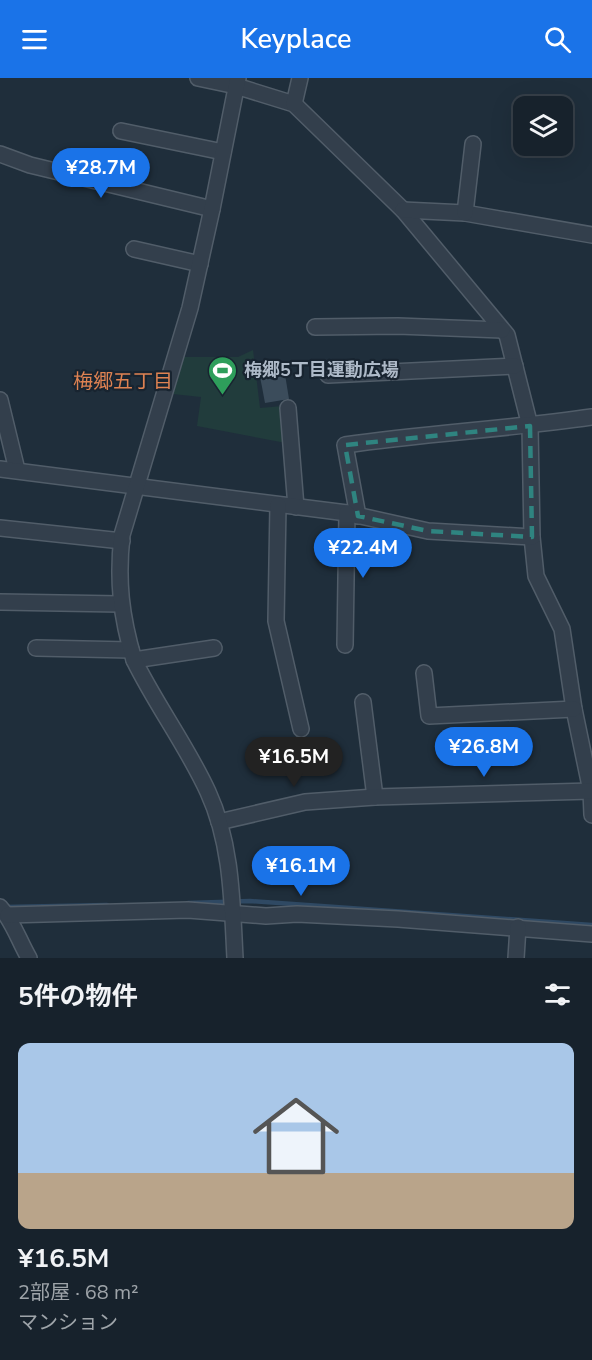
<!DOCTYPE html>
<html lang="ja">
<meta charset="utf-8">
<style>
:root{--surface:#17222c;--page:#202a34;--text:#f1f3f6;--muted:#9ea4a9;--line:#363f48;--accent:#1a73e8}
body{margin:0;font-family:"Nunito Sans","Noto Sans JP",sans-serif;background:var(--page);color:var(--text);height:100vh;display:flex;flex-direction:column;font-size:22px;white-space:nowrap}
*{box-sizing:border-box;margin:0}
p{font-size:20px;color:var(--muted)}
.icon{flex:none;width:33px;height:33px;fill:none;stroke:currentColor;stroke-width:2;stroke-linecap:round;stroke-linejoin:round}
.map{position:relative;height:880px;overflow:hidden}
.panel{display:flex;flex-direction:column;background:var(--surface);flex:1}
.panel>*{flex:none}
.fabs{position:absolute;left:513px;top:18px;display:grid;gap:12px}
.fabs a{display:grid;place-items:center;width:60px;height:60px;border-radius:12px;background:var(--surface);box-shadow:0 6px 24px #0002,0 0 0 2px var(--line);font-size:30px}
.price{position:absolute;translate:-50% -51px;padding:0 14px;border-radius:21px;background:var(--accent);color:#fff;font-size:20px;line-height:39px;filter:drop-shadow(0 2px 3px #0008)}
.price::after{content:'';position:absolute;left:50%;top:36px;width:18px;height:14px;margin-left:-9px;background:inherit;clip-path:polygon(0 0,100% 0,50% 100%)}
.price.on{background:#222;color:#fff}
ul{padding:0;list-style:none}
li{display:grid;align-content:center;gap:12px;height:318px;padding:0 18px}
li+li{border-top:2px solid var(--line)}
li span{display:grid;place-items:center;height:186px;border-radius:12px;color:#555}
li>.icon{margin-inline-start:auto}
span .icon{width:108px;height:108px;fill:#fffc;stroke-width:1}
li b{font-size:26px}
h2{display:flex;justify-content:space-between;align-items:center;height:72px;padding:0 18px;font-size:26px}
header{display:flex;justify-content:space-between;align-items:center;height:78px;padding:0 18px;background:var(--accent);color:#fff;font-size:27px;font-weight:600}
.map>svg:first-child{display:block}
</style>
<header><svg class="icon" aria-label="menu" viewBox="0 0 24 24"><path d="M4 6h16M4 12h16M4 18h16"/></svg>Keyplace<svg class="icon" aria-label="search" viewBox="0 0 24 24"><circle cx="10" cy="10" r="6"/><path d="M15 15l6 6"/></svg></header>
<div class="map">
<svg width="592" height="880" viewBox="0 0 592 880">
<rect width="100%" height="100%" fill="#1f2e3b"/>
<path fill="#213c3c" d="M253,272L260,330L283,328L286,365L197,348L201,319L173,316L184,279H238Z"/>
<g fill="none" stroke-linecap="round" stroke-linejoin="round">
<g stroke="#2f4963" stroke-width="4.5">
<path d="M188,825L250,823L592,847"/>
<path d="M5,829L107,827"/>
</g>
</g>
<path fill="#3b4c5b" d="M283,284L289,321L265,325L258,288Z"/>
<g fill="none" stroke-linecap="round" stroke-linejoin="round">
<defs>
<g id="minor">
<path d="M198,0L236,8L294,26L403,132L507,257L530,348L532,459L536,498L562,551L574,631L591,713L592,737"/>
<path d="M294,26L300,0"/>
<path d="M121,53L223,74"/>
<path d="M0,76L30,87L212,131"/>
<path d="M403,132L465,135L592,157"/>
<path d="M465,135L473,66"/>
<path d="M134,171L200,186"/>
<path d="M315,249L398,248L502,252"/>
<path d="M328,297L515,288"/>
<path d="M0,322L17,392"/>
<path d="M288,330L296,429"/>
<path d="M0,391L347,435L428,453L532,459"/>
<path d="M278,427L276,543L301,651"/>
<path d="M358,438L345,367C427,355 510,351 592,339"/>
<path d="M0,450L122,463"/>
<path d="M0,524L120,526"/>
<path d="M345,567L347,435"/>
<path d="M36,570L131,572"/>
<path d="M134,582L214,570"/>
<path d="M424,595L429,638L574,631"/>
<path d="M363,624L375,719"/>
<path d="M219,744L305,724L375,719L592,713"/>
<path d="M0,829C13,843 19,863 29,880"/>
<path d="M8,837L188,832L266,838L297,836L398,841L592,856"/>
<path d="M235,880C232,824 232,766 208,714C187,668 156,627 134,582C121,538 117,503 122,457L190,230L212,131L238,0"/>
<path d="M516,880L518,849"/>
</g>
</defs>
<use href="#minor" stroke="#515d69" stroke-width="18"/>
<use href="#minor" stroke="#333f4c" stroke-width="15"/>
</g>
<path fill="none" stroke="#2f8480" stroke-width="4.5" stroke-dasharray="12 8" stroke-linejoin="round" d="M530,348L532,459L428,453L358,438L345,367Z"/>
<defs>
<symbol id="stadium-pin" viewBox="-11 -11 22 30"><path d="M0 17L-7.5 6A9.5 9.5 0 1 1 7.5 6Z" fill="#2e9e5b" stroke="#182430"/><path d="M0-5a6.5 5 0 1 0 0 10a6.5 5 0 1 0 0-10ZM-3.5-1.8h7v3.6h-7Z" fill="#fff"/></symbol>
</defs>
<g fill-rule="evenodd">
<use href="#stadium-pin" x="206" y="276" width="33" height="45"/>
</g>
<g text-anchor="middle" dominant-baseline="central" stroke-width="4.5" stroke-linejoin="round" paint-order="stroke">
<g font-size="18" font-weight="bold" fill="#aebac8" stroke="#182430" text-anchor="start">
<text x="244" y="292">梅郷5丁目運動広場</text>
</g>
<g font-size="20" fill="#de8252" stroke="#182430">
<text x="123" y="303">梅郷五丁目</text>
</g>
</g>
</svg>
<div class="fabs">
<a><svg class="icon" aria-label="layers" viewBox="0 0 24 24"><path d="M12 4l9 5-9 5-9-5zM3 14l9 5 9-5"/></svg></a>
</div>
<b class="price" style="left:101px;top:121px">¥28.7M</b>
<b class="price" style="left:363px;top:501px">¥22.4M</b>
<b class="price" style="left:484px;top:700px">¥26.8M</b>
<b class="price on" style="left:294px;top:710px">¥16.5M</b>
<b class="price" style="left:301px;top:819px">¥16.1M</b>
</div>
<section class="panel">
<h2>5件の物件<svg class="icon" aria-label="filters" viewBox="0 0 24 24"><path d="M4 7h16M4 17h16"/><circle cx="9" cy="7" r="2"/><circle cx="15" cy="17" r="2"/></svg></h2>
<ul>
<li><span style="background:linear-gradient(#a9c7e8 70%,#b9a48a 0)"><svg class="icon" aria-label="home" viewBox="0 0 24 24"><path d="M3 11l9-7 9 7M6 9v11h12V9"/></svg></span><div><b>¥16.5M</b><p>2部屋 · 68 m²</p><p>マンション</p></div></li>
</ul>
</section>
